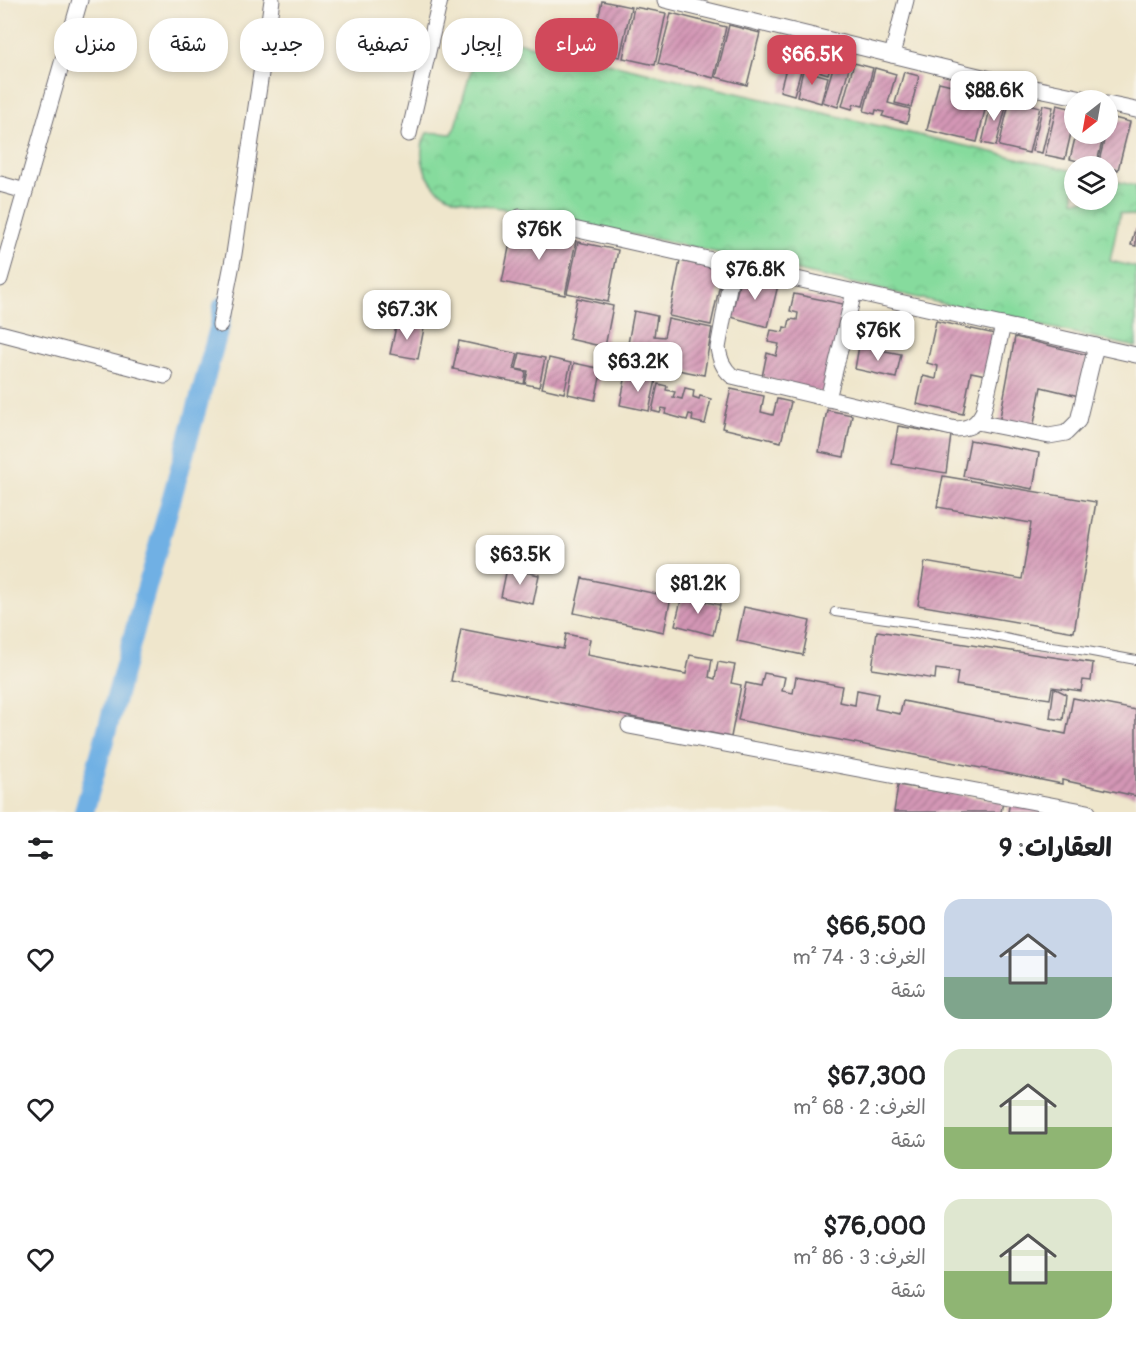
<!DOCTYPE html>
<html lang="ar">
<meta charset="utf-8">
<style>
:root{--surface:#fff;--page:#f6f6f6;--text:#202124;--muted:#757577;--accent:#d1495b}
body{margin:0;font-family:Pangolin,"Playpen Sans Arabic",sans-serif;background:var(--page);color:var(--text);direction:rtl;height:100vh;display:flex;flex-direction:column;font-size:22px;white-space:nowrap}
*{box-sizing:border-box;margin:0}
p{font-size:20px;color:var(--muted)}
.icon{flex:none;width:33px;height:33px;fill:none;stroke:currentColor;stroke-width:2;stroke-linecap:round;stroke-linejoin:round}
.map{position:relative;height:812px;overflow:hidden;direction:ltr}
.sheet{display:flex;flex-direction:column;background:var(--surface);flex:1}
.sheet>*{flex:none}
.banner{position:absolute;left:18px;top:18px;width:600px;height:54px;direction:rtl;display:flex;gap:12px}
.needle{width:39px;rotate:211deg}
.tools{position:absolute;left:1064px;top:90px;display:grid;gap:12px}
.tools a{display:grid;place-items:center;width:54px;height:54px;border-radius:50%;background:var(--surface);box-shadow:0 3px 9px #0003;font-size:30px}
.price{position:absolute;translate:-50% -51px;padding:0 14px;border-radius:12px;background:#fff;color:#222;font-size:20px;line-height:39px;filter:drop-shadow(0 2px 3px #0008)}
.price::after{content:'';position:absolute;left:50%;top:36px;width:18px;height:14px;margin-left:-9px;background:inherit;clip-path:polygon(0 0,100% 0,50% 100%)}
.price.current{background:var(--accent);color:#fff}
ul{padding:0;list-style:none}
li{display:flex;align-items:center;gap:18px;height:150px;padding:0 24px}
li span{display:grid;place-items:center;flex:none;width:168px;height:120px;border-radius:18px;color:#555}
li>.icon{margin-inline-start:auto}
span .icon{width:72px;height:72px;fill:#fffc;stroke-width:1}
li b{font-size:26px}
h2{display:flex;justify-content:space-between;align-items:center;height:72px;padding:0 24px;font-size:26px}
.pill{padding:0 21px;border-radius:24px;background:var(--surface);box-shadow:0 3px 9px #0003;font-size:21px;line-height:54px}
.pill.current{background:var(--accent);color:#fff}
.map>svg:first-child{display:block}
</style>
<div class="map">
<svg width="1136" height="812" viewBox="0 0 1136 812">
<defs>
<pattern id="park-crowns" width="20" height="18" patternUnits="userSpaceOnUse" patternTransform="scale(1.5)"><rect width="20" height="18" fill="#86db9d"/><path d="M2 6a3 3 0 1 1 6 0M12 15a3 3 0 1 1 6 0" fill="none" stroke="#73bc88"/></pattern>
<pattern id="building-hatch" width="6" height="6" patternUnits="userSpaceOnUse" patternTransform="scale(1.5)"><rect width="6" height="6" fill="#d497b6"/><path d="M-1 1l2-2M0 6l6-6M5 7l2-2" fill="none" stroke="#ac7b95"/></pattern>
</defs>
<rect width="100%" height="100%" fill="#f7f3e8"/>
<filter id="ink" filterUnits="userSpaceOnUse"><feTurbulence type="fractalNoise" baseFrequency=".0167" numOctaves="2"/><feDisplacementMap in="SourceGraphic" scale="12" xChannelSelector="R" yChannelSelector="G"/><feConvolveMatrix kernelMatrix="1 2 1 2 8 2 1 2 1" color-interpolation-filters="sRGB"/></filter>
<filter id="wash" filterUnits="userSpaceOnUse"><feTurbulence type="fractalNoise" baseFrequency=".008" numOctaves="4" result="noise"/><feDisplacementMap in="SourceGraphic" scale="24" xChannelSelector="R" yChannelSelector="G"/><feGaussianBlur stdDeviation="1.35" result="paint"/><feColorMatrix in="noise" values="0 0 0 0 0 0 0 0 0 0 0 0 0 0 0 0 0 1.4 0 .05"/><feComposite in="paint" operator="in"/></filter>
<g filter="url(#wash)">
<rect width="100%" height="100%" fill="#efe6cc"/>
<path fill="url(#park-crowns)" stroke="#547e6c" stroke-width="1.5" d="M495,37L1074,171V200H1107V179L1136,186V216L1120,213L1110,261L1136,267V347L665,241L455,199C449,196 440,192 435,187C422,172 417,150 427,133C434,131 443,134 452,134C463,110 470,46 495,37Z"/>
<g fill="none" stroke-linecap="round" stroke-linejoin="round">
<path stroke="#70b0e4" stroke-width="20" d="M84,812L220,325L223,306"/>
</g>
<g id="blocks">
<g fill="url(#building-hatch)">
<path d="M602,1L631,7L620,57L591,51Z"/>
<path d="M634,7L666,13L655,65L623,58Z"/>
<path d="M671,13L726,27L714,78L658,64Z"/>
<path d="M729,25L760,33L747,85L716,77Z"/>
<path d="M793,41L808,46L794,95L780,91Z"/>
<path d="M811,43L854,55L851,65L832,60L828,74L804,67Z"/>
<path d="M854,63L873,68L863,106L854,104L852,109L842,106Z"/>
<path d="M834,64L849,68L838,107L823,102Z"/>
<path d="M875,68L896,74L888,103L910,109L907,123L882,116L884,112L876,110L875,114L864,111Z"/>
<path d="M803,70L828,77L821,103L797,96Z"/>
<path d="M904,72L919,76L911,107L895,103Z"/>
<path d="M939,82L989,94L977,142L927,130Z"/>
<path d="M992,99L1007,103L996,146L982,143Z"/>
<path d="M1010,99L1040,107L1029,153L999,146Z"/>
<path d="M1043,105L1053,107L1042,153L1032,151Z"/>
<path d="M1057,105L1074,109V120L1065,159L1045,155Z"/>
<path d="M1110,117L1130,122L1118,170L1098,165Z"/>
<path d="M1076,134H1104L1096,166L1070,159Z"/>
<path d="M513,228L576,241L565,295L502,282Z"/>
<path d="M1135,229H1136V246L1131,245Z"/>
<path d="M578,242L618,250L608,302L567,293Z"/>
<path d="M680,261L723,270L711,325L669,316Z"/>
<path d="M741,276L778,285L768,327L731,317Z"/>
<path d="M794,294L848,305L828,395L762,377L767,353L776,356L779,344L768,342L771,330L783,332L784,327L788,328L790,319L797,320L798,313L790,311Z"/>
<path d="M577,298L613,306L605,347L569,339Z"/>
<path d="M634,311L657,316L654,336L664,337L668,319L712,328L704,375L625,360Z"/>
<path d="M936,321L995,334L986,375L971,372L963,414L917,404L923,376L936,379L938,366L927,363Z"/>
<path d="M397,322L424,328L418,359L390,354Z"/>
<path d="M1015,337L1088,355L1079,396L1041,387L1033,429L999,423Z"/>
<path d="M459,341L518,354L514,369L526,372L524,384L453,369Z"/>
<path d="M859,346L901,354L896,378L855,369Z"/>
<path d="M520,353L545,358L539,387L525,384L528,371L516,369Z"/>
<path d="M549,358L571,363L564,393L542,388Z"/>
<path d="M574,363L602,369L595,400L568,394Z"/>
<path d="M626,375L656,380L649,411L620,405Z"/>
<path d="M658,384L667,386L666,390L675,392L673,397L682,399L685,388L694,390L693,397L699,399L700,396L711,399L705,424L692,421L693,415L689,414L687,420L665,414L667,409L662,408L660,413L652,411Z"/>
<path d="M731,389L764,396L761,412L773,415L777,399L791,402L781,442L722,428Z"/>
<path d="M827,410L852,415L844,457L819,452Z"/>
<path d="M898,426L951,435L946,473L892,464Z"/>
<path d="M970,440L1039,453L1033,489L963,476Z"/>
<path d="M943,476L1096,502L1074,632L918,605L925,562L1022,579L1031,523L937,507Z"/>
<path d="M507,568L539,575L533,604L501,597Z"/>
<path d="M582,578L671,597L664,632L574,613Z"/>
<path d="M682,596L720,605L713,635L675,625Z"/>
<path d="M744,607L810,621L803,655L737,641Z"/>
<path d="M461,629L563,649L566,634L590,639L587,655L686,674L690,655L712,659L709,677L715,679L718,662L735,665L731,683L741,685L731,737L451,681Z"/>
<path d="M877,631L1093,663L1091,681L1083,680L1081,691L1052,687L1050,699L956,685L958,672L936,669L935,679L872,669Z"/>
<path d="M764,673L785,677L782,691L793,693L796,677L842,686L839,702L855,705L857,690L878,694L875,709L900,714L903,701L1066,734L1073,698L1136,710V796L1062,780V784L738,720L746,683L761,686Z"/>
<path d="M1054,688L1066,694L1063,720L1050,718Z"/>
<path d="M898,785L1003,802L1001,812H894Z"/>
<path d="M1010,802L1054,812H1008Z"/>
</g>
</g>
</g>
<g filter="url(#ink)">
<use href="#blocks" fill-opacity="0" stroke="#6a676e" stroke-width="1.5"/>
<g fill="none" stroke-linecap="round" stroke-linejoin="round">
<defs>
<path id="lane" d="M835,612L973,631L1023,642L1087,651L1136,660"/>
<g id="street">
<path d="M665,0L991,79L1092,100"/>
<path d="M892,55L906,0"/>
<path d="M1107,104L1136,110"/>
<path d="M409,134L440,0"/>
<path d="M0,184L25,191"/>
<path d="M520,217L1136,355"/>
<path d="M733,265L718,348C720,360 723,368 732,376L956,429C970,428 976,425 983,412L1003,325"/>
<path d="M0,279L80,0"/>
<path d="M220,325L234,254L272,0"/>
<path d="M0,333L165,376"/>
<path d="M828,399L854,292"/>
<path d="M977,422L1049,436L1066,433L1078,421L1096,346"/>
<path d="M629,726L1088,812"/>
</g>
</defs>
<use href="#lane" stroke="#6a676e" stroke-width="10"/>
<use href="#street" stroke="#6a676e" stroke-width="17"/>
<use href="#lane" stroke="#fff" stroke-width="8"/>
<use href="#street" stroke="#fff" stroke-width="15"/>
</g>
</g>
</svg>
<div class="tools">
<a><svg class="needle" viewBox="-14 -14 28 28"><path d="M0-13l5 13h-10z" fill="#e53935"/><path d="M0 13l5-13h-10z" fill="#757577"/></svg></a>
<a><svg class="icon" aria-label="layers" viewBox="0 0 24 24"><path d="M12 4l9 5-9 5-9-5zM3 14l9 5 9-5"/></svg></a>
</div>
<b class="price current" style="left:812px;top:86px">$66.5K</b>
<b class="price" style="left:994px;top:122px">$88.6K</b>
<b class="price" style="left:539px;top:261px">$76K</b>
<b class="price" style="left:755px;top:301px">$76.8K</b>
<b class="price" style="left:407px;top:341px">$67.3K</b>
<b class="price" style="left:878px;top:362px">$76K</b>
<b class="price" style="left:638px;top:393px">$63.2K</b>
<b class="price" style="left:520px;top:586px">$63.5K</b>
<b class="price" style="left:698px;top:615px">$81.2K</b>
<div class="banner">
<a class="pill current">شراء</a>
<a class="pill">إيجار</a>
<a class="pill">تصفية</a>
<a class="pill">جديد</a>
<a class="pill">شقة</a>
<a class="pill">منزل</a>
</div>
</div>
<section class="sheet">
<h2>العقارات: 9<svg class="icon" aria-label="filters" viewBox="0 0 24 24"><path d="M4 7h16M4 17h16"/><circle cx="9" cy="7" r="2"/><circle cx="15" cy="17" r="2"/></svg></h2>
<ul>
<li><span style="background:linear-gradient(#c9d6e8 65%,#7fa58c 0)"><svg class="icon" aria-label="home" viewBox="0 0 24 24"><path d="M3 11l9-7 9 7M6 9v11h12V9"/></svg></span><div><b>$66,500</b><p>الغرف: 3 · 74 m²</p><p>شقة</p></div><svg class="icon" aria-label="heart" viewBox="0 0 24 24"><path d="M12 20l-8-8c-3-5 5-10 8-4 3-6 11-1 8 4z"/></svg></li>
<li><span style="background:linear-gradient(#dfe7d0 65%,#8fb573 0)"><svg class="icon" aria-label="home" viewBox="0 0 24 24"><path d="M3 11l9-7 9 7M6 9v11h12V9"/></svg></span><div><b>$67,300</b><p>الغرف: 2 · 68 m²</p><p>شقة</p></div><svg class="icon" aria-label="heart" viewBox="0 0 24 24"><path d="M12 20l-8-8c-3-5 5-10 8-4 3-6 11-1 8 4z"/></svg></li>
<li><span style="background:linear-gradient(#dfe7d0 60%,#8fb573 0)"><svg class="icon" aria-label="home" viewBox="0 0 24 24"><path d="M3 11l9-7 9 7M6 9v11h12V9"/></svg></span><div><b>$76,000</b><p>الغرف: 3 · 86 m²</p><p>شقة</p></div><svg class="icon" aria-label="heart" viewBox="0 0 24 24"><path d="M12 20l-8-8c-3-5 5-10 8-4 3-6 11-1 8 4z"/></svg></li>
</ul>
</section>
